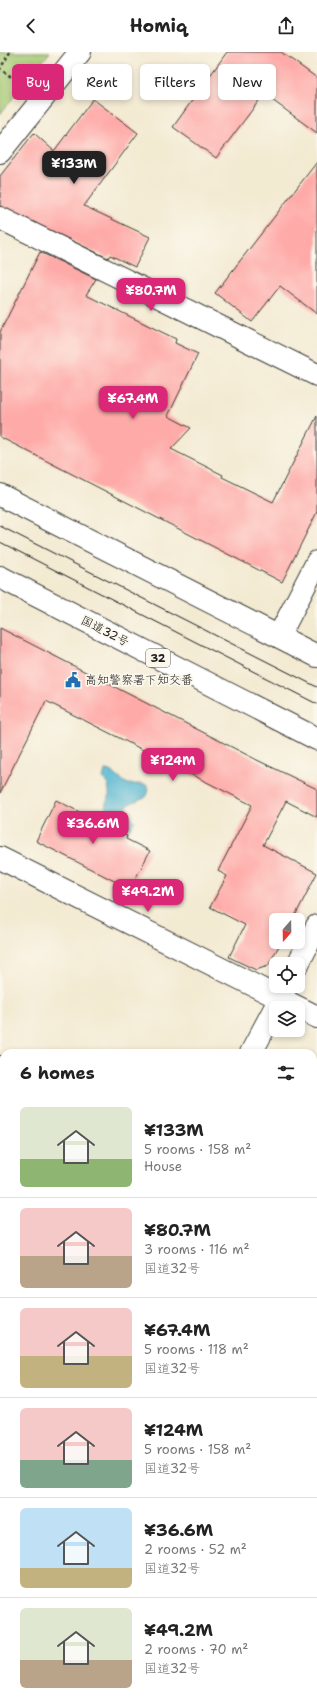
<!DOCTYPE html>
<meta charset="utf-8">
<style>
:root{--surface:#fff;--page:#f2f2f2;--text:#222;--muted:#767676;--line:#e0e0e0;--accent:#db2777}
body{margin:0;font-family:"Shantell Sans","Klee One",sans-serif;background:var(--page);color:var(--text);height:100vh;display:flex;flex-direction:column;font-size:15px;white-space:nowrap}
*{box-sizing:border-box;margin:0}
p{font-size:13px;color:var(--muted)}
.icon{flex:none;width:22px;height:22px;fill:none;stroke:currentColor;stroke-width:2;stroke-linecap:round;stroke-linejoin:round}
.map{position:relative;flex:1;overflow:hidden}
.sheet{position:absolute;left:0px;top:997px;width:317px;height:656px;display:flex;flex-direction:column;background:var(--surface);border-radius:12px 12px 0 0;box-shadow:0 2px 6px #0003}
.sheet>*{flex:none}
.hud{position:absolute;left:12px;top:12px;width:293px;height:36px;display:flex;gap:8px}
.needle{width:26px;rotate:200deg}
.controls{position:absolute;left:269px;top:861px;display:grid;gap:8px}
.controls a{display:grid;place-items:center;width:36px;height:36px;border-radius:6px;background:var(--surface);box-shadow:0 2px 6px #0003;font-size:20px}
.price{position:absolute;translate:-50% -34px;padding:0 9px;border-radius:8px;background:var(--accent);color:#fff;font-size:13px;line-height:26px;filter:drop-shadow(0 1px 2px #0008)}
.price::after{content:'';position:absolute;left:50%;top:24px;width:12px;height:9px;margin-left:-6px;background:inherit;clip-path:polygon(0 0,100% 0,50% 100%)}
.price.selected{background:#222;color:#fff}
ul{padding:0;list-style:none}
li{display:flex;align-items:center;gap:12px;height:100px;padding:0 20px}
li+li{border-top:1px solid var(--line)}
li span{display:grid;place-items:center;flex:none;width:112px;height:80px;border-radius:6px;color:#555}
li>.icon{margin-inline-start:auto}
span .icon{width:48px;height:48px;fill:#fffc;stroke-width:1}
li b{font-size:17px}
h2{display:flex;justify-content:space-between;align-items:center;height:48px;padding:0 20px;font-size:17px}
.chip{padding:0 14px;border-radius:6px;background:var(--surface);box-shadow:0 2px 6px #0003;font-size:14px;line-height:36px}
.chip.selected{background:var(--accent);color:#fff}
header{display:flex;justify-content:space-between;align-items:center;height:52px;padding:0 20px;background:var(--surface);font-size:18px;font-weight:700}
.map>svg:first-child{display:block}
</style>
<header><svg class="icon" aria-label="back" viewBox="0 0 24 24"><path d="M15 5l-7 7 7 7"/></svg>Homiq<svg class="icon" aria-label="share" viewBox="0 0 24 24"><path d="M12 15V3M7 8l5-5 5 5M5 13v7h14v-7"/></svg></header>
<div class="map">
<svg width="317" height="1653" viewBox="0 0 317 1653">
<rect width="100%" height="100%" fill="#fbf7ec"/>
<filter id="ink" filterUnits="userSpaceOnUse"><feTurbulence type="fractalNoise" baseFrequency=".025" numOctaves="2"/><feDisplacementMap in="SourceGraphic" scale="8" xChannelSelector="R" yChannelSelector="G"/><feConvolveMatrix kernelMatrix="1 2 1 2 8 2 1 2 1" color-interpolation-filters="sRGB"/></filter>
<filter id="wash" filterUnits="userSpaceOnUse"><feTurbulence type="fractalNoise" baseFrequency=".012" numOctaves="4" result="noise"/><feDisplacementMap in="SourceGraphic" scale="16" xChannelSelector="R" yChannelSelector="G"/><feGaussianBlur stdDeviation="0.9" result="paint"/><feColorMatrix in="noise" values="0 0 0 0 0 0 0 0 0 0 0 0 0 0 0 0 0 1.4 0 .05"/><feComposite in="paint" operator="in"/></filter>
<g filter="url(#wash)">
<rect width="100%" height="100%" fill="#f3ead2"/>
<path fill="#f3d4be" d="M0,1220L4,1223V1268L0,1276Z"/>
<g fill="#a6c973" stroke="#617248">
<path d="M0,0H50L0,62Z"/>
<path d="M313,1235L317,1237V1351L313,1350Z"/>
</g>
<path fill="#50b4cf" stroke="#366876" d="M105,718C114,718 119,728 126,731C134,735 140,729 148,734L149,738L147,744L129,752L126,756L127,762L135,769L131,775H126L121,773L120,762L116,758H106C104,751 108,749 109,744C110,739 107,737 109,733L103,726Z"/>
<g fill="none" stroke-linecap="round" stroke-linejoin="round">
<path stroke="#50b4cf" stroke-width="9" d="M313,1359L317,1360"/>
</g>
<g id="blocks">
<g fill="#feaaa8">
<path d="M227,0H281L317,26V81L264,42L216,106L173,75Z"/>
<path d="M93,47L138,81L84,154L150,185L135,215L110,203L108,206L0,154V124L34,81L54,99Z"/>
<path d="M317,110V262L280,234L252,270L215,241Z"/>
<path d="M40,200L96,227L86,243L176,287L175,291L198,302L168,364L191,376L171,397L223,423L222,425L273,450L317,364V460L282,530L0,385V280Z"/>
<path d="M0,576L257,708L317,737V765L286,749L263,793L317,821L293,868H276V890H281L268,914L256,918L229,905L245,873L210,855L227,824L218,819L252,753L46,649L0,741Z"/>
<path d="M56,748L127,784L126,787L150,799L130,837L36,789Z"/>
</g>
</g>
</g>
<g filter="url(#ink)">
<use href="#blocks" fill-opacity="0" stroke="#3c3b37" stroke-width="1"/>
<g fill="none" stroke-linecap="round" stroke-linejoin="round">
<defs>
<path id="lane" d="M0,1164L3,1160"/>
<g id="street">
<path d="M0,100L80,0"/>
<path d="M0,166L317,323"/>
<path d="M279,584L317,510"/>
<path d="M0,806L317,965"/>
<path d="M298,912L317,874"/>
<path d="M251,1001L286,935"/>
<path d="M0,1015L4,1018"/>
<path d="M0,1194L4,1197"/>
<path d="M313,1217L317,1219"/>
<path d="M313,1464L317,1466"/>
<path d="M0,1466L4,1459"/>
<path d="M0,1622L4,1625"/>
<path d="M50,1649L57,1653"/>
</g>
<g id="highway">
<path d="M0,443L317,604"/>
<path d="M0,525L317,687"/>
</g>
</defs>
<use href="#lane" stroke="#3c3b37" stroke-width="20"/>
<use href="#street" stroke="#3c3b37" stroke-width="24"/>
<use href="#highway" stroke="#3c3b37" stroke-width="24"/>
<path stroke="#3c3b37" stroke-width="2.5" stroke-dasharray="3 3" stroke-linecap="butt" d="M10,0L0,17L20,31"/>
<use href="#lane" stroke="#fff" stroke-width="18"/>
<use href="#street" stroke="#fff" stroke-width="22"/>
<use href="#highway" stroke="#fff" stroke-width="22"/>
<g stroke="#1c1c1c" stroke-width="1">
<path d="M0,474L317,635"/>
<path d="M0,490L317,652"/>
</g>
</g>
</g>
<defs>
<symbol id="civic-bare" viewBox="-9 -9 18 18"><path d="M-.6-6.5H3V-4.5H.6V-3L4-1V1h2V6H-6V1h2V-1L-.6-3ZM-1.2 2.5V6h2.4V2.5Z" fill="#1f6fb2" stroke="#fbf7ec" stroke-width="2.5" paint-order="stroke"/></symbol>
</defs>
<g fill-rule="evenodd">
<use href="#civic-bare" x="62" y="617" width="22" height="22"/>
</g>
<g text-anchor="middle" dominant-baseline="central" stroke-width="3.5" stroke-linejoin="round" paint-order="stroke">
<rect fill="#fbf7ec" stroke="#5f5e5a" stroke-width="1" x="146" y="597" width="24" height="18" rx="3"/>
<g font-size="11" font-weight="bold" fill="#1c1c1c">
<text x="158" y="606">32</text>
</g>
<g font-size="12" fill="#1c1c1c" stroke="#fbf7ec">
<text transform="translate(105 579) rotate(27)">国道32号</text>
</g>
<g font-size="12" fill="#1c1c1c" stroke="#fbf7ec" text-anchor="start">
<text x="85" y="628">高知警察署下知交番</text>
</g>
</g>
</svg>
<div class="controls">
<a><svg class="needle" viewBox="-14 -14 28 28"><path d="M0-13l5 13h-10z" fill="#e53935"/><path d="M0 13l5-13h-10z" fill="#767676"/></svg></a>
<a><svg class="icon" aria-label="locate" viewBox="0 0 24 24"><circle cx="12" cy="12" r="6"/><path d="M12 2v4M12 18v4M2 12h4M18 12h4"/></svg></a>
<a><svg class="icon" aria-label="layers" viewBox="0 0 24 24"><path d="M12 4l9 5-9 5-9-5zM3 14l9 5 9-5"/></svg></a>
</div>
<b class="price selected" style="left:74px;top:133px">¥133M</b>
<b class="price" style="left:151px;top:260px">¥80.7M</b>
<b class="price" style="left:133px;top:368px">¥67.4M</b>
<b class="price" style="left:173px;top:730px">¥124M</b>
<b class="price" style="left:93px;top:793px">¥36.6M</b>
<b class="price" style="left:148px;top:861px">¥49.2M</b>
<div class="hud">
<a class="chip selected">Buy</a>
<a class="chip">Rent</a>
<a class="chip">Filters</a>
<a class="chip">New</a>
</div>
<section class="sheet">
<h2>6 homes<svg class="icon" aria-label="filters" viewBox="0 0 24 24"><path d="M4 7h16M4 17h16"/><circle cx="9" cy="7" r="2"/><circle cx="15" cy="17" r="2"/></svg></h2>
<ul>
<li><span style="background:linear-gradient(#dfe7d0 65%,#8fb573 0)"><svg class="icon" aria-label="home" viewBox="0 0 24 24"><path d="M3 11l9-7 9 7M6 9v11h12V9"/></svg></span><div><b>¥133M</b><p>5 rooms · 158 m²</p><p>House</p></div></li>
<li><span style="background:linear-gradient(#f6c9c9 60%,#b9a48a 0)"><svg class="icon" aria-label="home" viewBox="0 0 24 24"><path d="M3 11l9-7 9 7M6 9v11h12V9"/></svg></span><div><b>¥80.7M</b><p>3 rooms · 116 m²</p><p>国道32号</p></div></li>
<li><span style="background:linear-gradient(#f6c9c9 60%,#c2b280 0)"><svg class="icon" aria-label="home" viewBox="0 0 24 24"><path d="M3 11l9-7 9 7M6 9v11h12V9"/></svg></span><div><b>¥67.4M</b><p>5 rooms · 118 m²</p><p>国道32号</p></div></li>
<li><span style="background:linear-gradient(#f6c9c9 65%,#7fa58c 0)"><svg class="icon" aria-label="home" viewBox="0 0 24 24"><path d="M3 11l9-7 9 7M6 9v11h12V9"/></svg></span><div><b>¥124M</b><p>5 rooms · 158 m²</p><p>国道32号</p></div></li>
<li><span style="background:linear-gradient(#bfe0f5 75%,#c2b280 0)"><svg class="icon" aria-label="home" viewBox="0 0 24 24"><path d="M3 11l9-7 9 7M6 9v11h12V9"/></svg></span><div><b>¥36.6M</b><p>2 rooms · 52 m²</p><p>国道32号</p></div></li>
<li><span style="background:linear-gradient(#dfe7d0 65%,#b9a48a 0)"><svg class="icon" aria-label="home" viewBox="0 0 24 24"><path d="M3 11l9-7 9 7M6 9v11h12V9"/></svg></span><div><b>¥49.2M</b><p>2 rooms · 70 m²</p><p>国道32号</p></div></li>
</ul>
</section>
</div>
